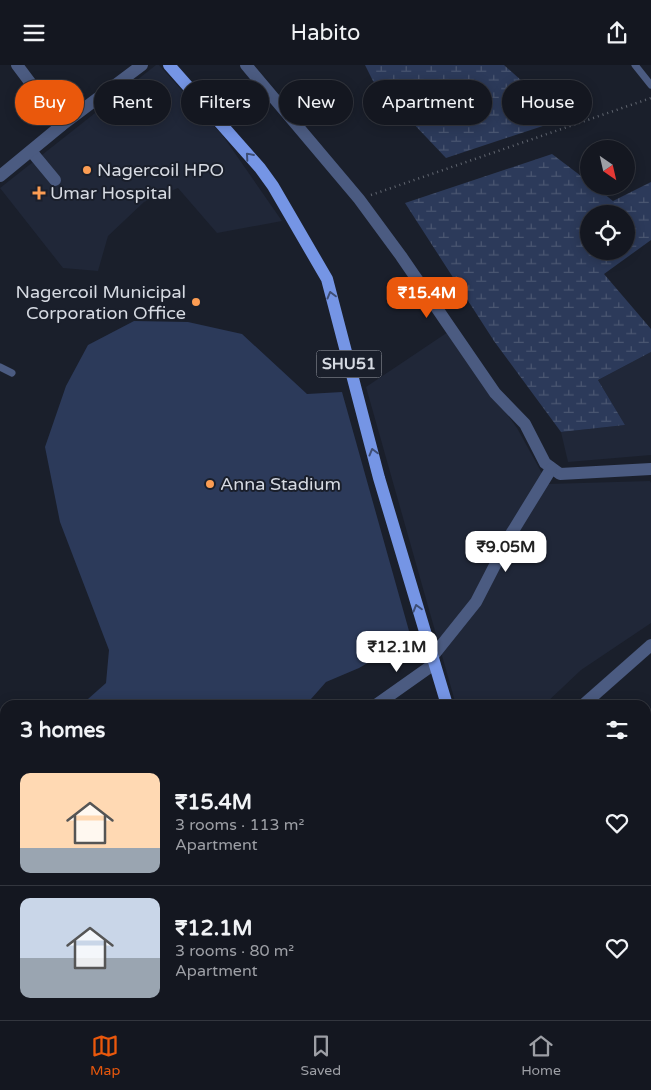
<!DOCTYPE html>
<meta charset="utf-8">
<style>
:root{--surface:#141720;--page:#21242d;--text:#f1f3f6;--muted:#9d9fa5;--line:#33363e;--accent:#ea580c}
body{margin:0;font-family:"Varela Round",sans-serif;background:var(--page);color:var(--text);height:100vh;display:flex;flex-direction:column;font-size:19px;white-space:nowrap}
*{box-sizing:border-box;margin:0}
p{font-size:16px;color:var(--muted)}
.icon{flex:none;width:28px;height:28px;fill:none;stroke:currentColor;stroke-width:2;stroke-linecap:round;stroke-linejoin:round}
.map{position:relative;flex:1;overflow:hidden}
.drawer{position:absolute;left:0px;top:635px;width:651px;height:320px;display:flex;flex-direction:column;background:var(--surface);border-radius:15px 15px 0 0;box-shadow:0 2px 12px #0003,0 0 0 1px var(--line)}
.drawer>*{flex:none}
.top-card{position:absolute;left:15px;top:15px;width:621px;height:45px;display:flex;gap:10px}
.needle{width:32px;rotate:146deg}
.controls{position:absolute;left:580px;top:75px;display:grid;gap:10px}
.controls a{display:grid;place-items:center;width:55px;height:55px;border-radius:50%;background:var(--surface);box-shadow:0 2px 12px #0003,0 0 0 1px var(--line);font-size:25px}
.price{position:absolute;translate:-50% -42px;padding:0 11px;border-radius:10px;background:#fff;color:#222;font-size:16px;line-height:32px;filter:drop-shadow(0 1px 2px #0008)}
.price::after{content:'';position:absolute;left:50%;top:30px;width:15px;height:11px;margin-left:-8px;background:inherit;clip-path:polygon(0 0,100% 0,50% 100%)}
.price.on{background:var(--accent);color:#fff}
ul{padding:0;list-style:none}
li{display:flex;align-items:center;gap:15px;height:125px;padding:0 20px}
li+li{border-top:1px solid var(--line)}
li span{display:grid;place-items:center;flex:none;width:140px;height:100px;border-radius:10px;color:#555}
li>.icon{margin-inline-start:auto}
span .icon{width:60px;height:60px;fill:#fffc;stroke-width:1}
li b{font-size:21px}
h2{display:flex;justify-content:space-between;align-items:center;height:60px;padding:0 20px;font-size:21px}
.pill{padding:0 18px;border-radius:22px;background:var(--surface);box-shadow:0 2px 12px #0003,0 0 0 1px var(--line);font-size:18px;line-height:45px}
.pill.on{background:var(--accent);color:#fff}
header{display:flex;justify-content:space-between;align-items:center;height:65px;padding:0 20px;background:var(--surface);font-size:22px;font-weight:600}
.dock{display:flex;justify-content:space-around;align-items:center;height:70px;border-top:1px solid var(--line);background:var(--surface);font-size:14px;color:var(--muted)}
.dock a{display:grid;justify-items:center;gap:2px}
.dock .on{color:var(--accent)}
.map>svg:first-child{display:block}
</style>
<header><svg class="icon" aria-label="menu" viewBox="0 0 24 24"><path d="M4 6h16M4 12h16M4 18h16"/></svg>Habito<svg class="icon" aria-label="share" viewBox="0 0 24 24"><path d="M12 15V3M7 8l5-5 5 5M5 13v7h14v-7"/></svg></header>
<div class="map">
<svg width="651" height="955" viewBox="0 0 651 955">
<defs>
<pattern id="wetland-marsh" width="20" height="14" patternUnits="userSpaceOnUse" patternTransform="scale(1.25)"><rect width="20" height="14" fill="#2c3a5a"/><path d="M1 5h8M5 5V1M11 12h8M15 12V8" fill="none" stroke="#4a5671"/></pattern>
</defs>
<rect width="100%" height="100%" fill="#1a1f2b"/>
<g fill="#202738">
<path d="M156,0H159L223,71L282,156L217,168L178,123L144,137L108,171L98,206L63,203L0,123Z"/>
<path d="M448,267L517,363L548,419L650,416L651,418V558L581,605L544,640H456L366,322Z"/>
<path d="M651,287V390L568,397L561,367L625,360L598,315Z"/>
<path d="M646,857L651,858V955H584L582,950H646Z"/>
</g>
<g fill="url(#wetland-marsh)" fill-rule="evenodd">
<path d="M365,0H504L564,54L446,93L373,16Z"/>
<path d="M552,89L589,117V121H594L613,136L651,117V175L604,209L651,264V287L598,315L625,360L561,367L494,276L405,138ZM589,149H626V186H589Z"/>
</g>
<path fill="#2c3a5a" d="M134,256L188,257L242,269L307,329L342,327L411,573L359,603L326,617L311,634L312,640H69L88,634L106,618L109,585L60,457L45,382L66,321L88,280Z"/>
<g fill="none" stroke-linecap="round" stroke-linejoin="round">
<path stroke="#626771" stroke-width="2.5" stroke-dasharray="1 4" stroke-linecap="butt" d="M371,130L651,33"/>
<g stroke="#4b5b81" stroke-width="7">
<path d="M635,0L651,20"/>
<path d="M0,302L12,308"/>
<path d="M646,864H651"/>
<path d="M146,950L150,955"/>
</g>
<g stroke="#4b5b81" stroke-width="12">
<path d="M17,0L62,60"/>
<path d="M246,0L359,134L401,191L495,328L525,359L545,398L560,409L651,404"/>
<path d="M31,86L55,115"/>
<path d="M432,592L476,537L511,469L551,404"/>
<path d="M376,640L434,599"/>
<path d="M583,640L651,580"/>
<path d="M0,727L5,726"/>
<path d="M0,765L5,776"/>
<path d="M0,817L5,814"/>
<path d="M0,934L5,932"/>
</g>
<path stroke="#4b5b81" stroke-width="12" d="M0,111L62,60L142,0"/>
<g stroke="#7595e5" stroke-width="12">
<path d="M169,0L260,103L273,121L327,214L379,413L447,640"/>
<path d="M555,950L557,955"/>
</g>
<g stroke="#82a2f0" stroke-width="14">
<path d="M503,950L515,955"/>
<path d="M288,955L299,950"/>
</g>
</g>
<defs><path id="oneway-chevron" d="M-2-3.5L2.5 0L-2 3.5" fill="none" stroke-width="1.6" stroke-linecap="round" stroke-linejoin="round" transform="scale(1.25)"/></defs>
<g stroke="#3e4e75">
<use href="#oneway-chevron" transform="translate(249 91) rotate(-131)"/>
<use href="#oneway-chevron" transform="translate(331 230) rotate(-105)"/>
<use href="#oneway-chevron" transform="translate(373 387) rotate(-105)"/>
<use href="#oneway-chevron" transform="translate(417 543) rotate(-106)"/>
</g>
<g fill="#fc9d53" stroke="#1a1f2b" stroke-width="2">
<circle cx="87" cy="105" r="5"/>
<path d="M36.5 120.5h5v5h5v5h-5v5h-5v-5h-5v-5h5z"/>
<circle cx="196" cy="237" r="5"/>
<circle cx="210" cy="419" r="5"/>
</g>
<g text-anchor="middle" dominant-baseline="central" stroke-width="4" stroke-linejoin="round" paint-order="stroke">
<rect fill="#1a1f2b" stroke="#9ea2ab" stroke-width="1" x="316.5" y="285.5" width="65" height="27" rx="4"/>
<g font-size="16" font-weight="bold" fill="#d6dae2">
<text x="349" y="299">SHU51</text>
</g>
<g font-size="18" fill="#d6dae2" stroke="#1a1f2b" text-anchor="start">
<text x="97" y="105">Nagercoil HPO</text>
<text x="50" y="128">Umar Hospital</text>
<text x="186" y="227" text-anchor="end">Nagercoil Municipal<tspan x="186" dy="21">Corporation Office</tspan></text>
<text x="220" y="419">Anna Stadium</text>
</g>
</g>
</svg>
<div class="controls">
<a><svg class="needle" viewBox="-14 -14 28 28"><path d="M0-13l5 13h-10z" fill="#e53935"/><path d="M0 13l5-13h-10z" fill="#9d9fa5"/></svg></a>
<a><svg class="icon" aria-label="locate" viewBox="0 0 24 24"><circle cx="12" cy="12" r="6"/><path d="M12 2v4M12 18v4M2 12h4M18 12h4"/></svg></a>
</div>
<b class="price on" style="left:427px;top:254px">₹15.4M</b>
<b class="price" style="left:506px;top:508px">₹9.05M</b>
<b class="price" style="left:397px;top:608px">₹12.1M</b>
<div class="top-card">
<a class="pill on">Buy</a>
<a class="pill">Rent</a>
<a class="pill">Filters</a>
<a class="pill">New</a>
<a class="pill">Apartment</a>
<a class="pill">House</a>
</div>
<section class="drawer">
<h2>3 homes<svg class="icon" aria-label="filters" viewBox="0 0 24 24"><path d="M4 7h16M4 17h16"/><circle cx="9" cy="7" r="2"/><circle cx="15" cy="17" r="2"/></svg></h2>
<ul>
<li><span style="background:linear-gradient(#ffd9b3 75%,#9aa5b1 0)"><svg class="icon" aria-label="home" viewBox="0 0 24 24"><path d="M3 11l9-7 9 7M6 9v11h12V9"/></svg></span><div><b>₹15.4M</b><p>3 rooms · 113 m²</p><p>Apartment</p></div><svg class="icon" aria-label="heart" viewBox="0 0 24 24"><path d="M12 20l-8-8c-3-5 5-10 8-4 3-6 11-1 8 4z"/></svg></li>
<li><span style="background:linear-gradient(#c9d6e8 60%,#9aa5b1 0)"><svg class="icon" aria-label="home" viewBox="0 0 24 24"><path d="M3 11l9-7 9 7M6 9v11h12V9"/></svg></span><div><b>₹12.1M</b><p>3 rooms · 80 m²</p><p>Apartment</p></div><svg class="icon" aria-label="heart" viewBox="0 0 24 24"><path d="M12 20l-8-8c-3-5 5-10 8-4 3-6 11-1 8 4z"/></svg></li>
</ul>
</section>
</div>
<nav class="dock">
<a class="on"><svg class="icon" aria-label="map" viewBox="0 0 24 24"><path d="M3 6l6-2 6 2 6-2v14l-6 2-6-2-6 2zM9 4v14M15 6v14"/></svg>Map</a>
<a><svg class="icon" aria-label="saved" viewBox="0 0 24 24"><path d="M7 4h10v16l-5-4-5 4z"/></svg>Saved</a>
<a><svg class="icon" aria-label="home" viewBox="0 0 24 24"><path d="M3 11l9-7 9 7M6 9v11h12V9"/></svg>Home</a>
</nav>
